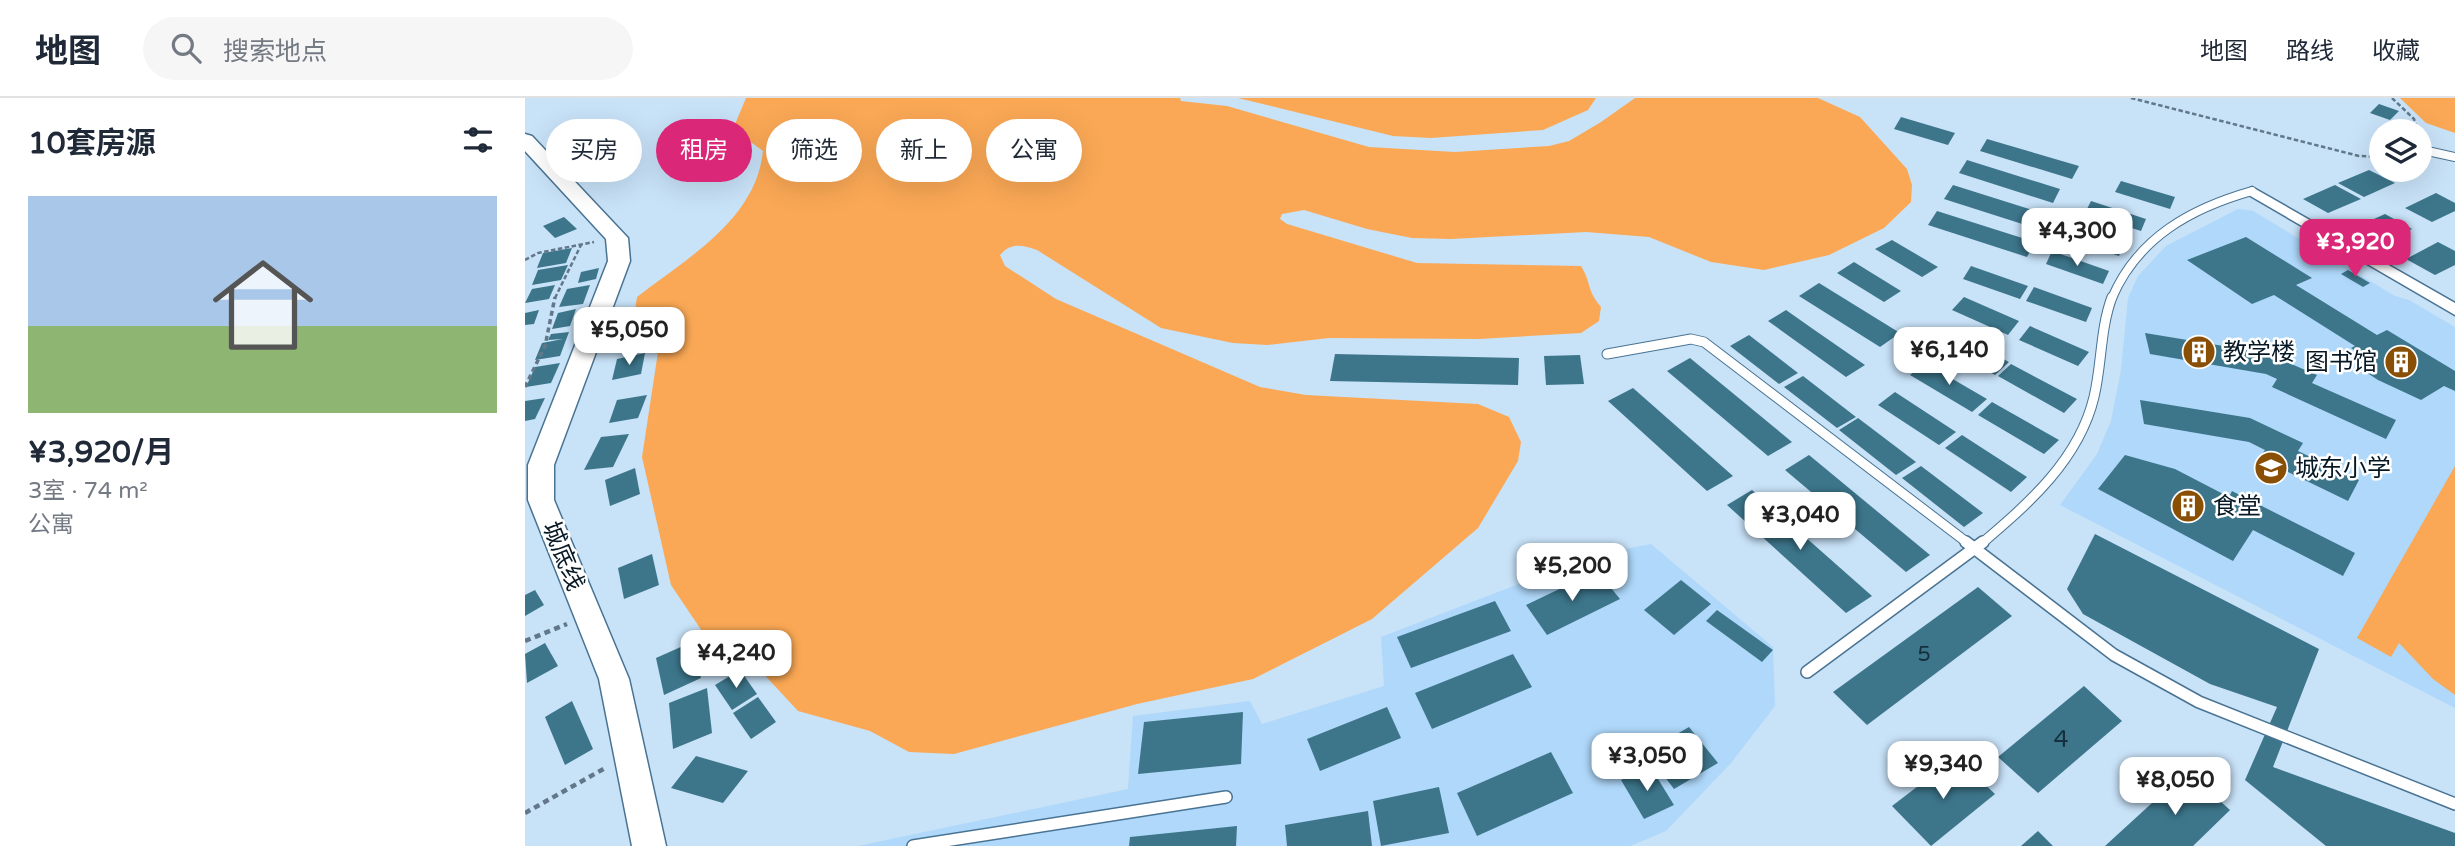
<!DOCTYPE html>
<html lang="zh">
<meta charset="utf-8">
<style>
:root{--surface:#fff;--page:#f6f6f7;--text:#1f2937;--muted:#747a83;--line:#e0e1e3;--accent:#db2777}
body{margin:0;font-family:"Varela Round","Noto Sans SC",sans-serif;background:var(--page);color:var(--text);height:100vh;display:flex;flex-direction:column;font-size:26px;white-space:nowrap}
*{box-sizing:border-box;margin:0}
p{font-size:23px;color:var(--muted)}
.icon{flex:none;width:38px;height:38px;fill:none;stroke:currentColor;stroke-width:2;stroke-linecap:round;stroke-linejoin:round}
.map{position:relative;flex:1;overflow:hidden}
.sheet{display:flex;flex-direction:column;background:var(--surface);width:525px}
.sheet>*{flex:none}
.banner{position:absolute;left:21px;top:21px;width:665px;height:63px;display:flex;gap:14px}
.fabs{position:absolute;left:1844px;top:21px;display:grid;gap:14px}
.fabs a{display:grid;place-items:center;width:63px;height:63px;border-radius:50%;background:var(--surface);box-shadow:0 7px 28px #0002;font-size:35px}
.price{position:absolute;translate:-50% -60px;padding:0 16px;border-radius:14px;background:#fff;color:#222;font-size:23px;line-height:46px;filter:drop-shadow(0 2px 4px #0008)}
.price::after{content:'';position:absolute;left:50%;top:42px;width:21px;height:16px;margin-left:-10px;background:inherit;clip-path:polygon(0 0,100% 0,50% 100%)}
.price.current{background:var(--accent);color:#fff}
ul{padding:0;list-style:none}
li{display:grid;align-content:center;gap:14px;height:371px;padding:0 28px}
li+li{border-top:2px solid var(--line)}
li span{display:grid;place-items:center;height:217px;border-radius:0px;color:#555}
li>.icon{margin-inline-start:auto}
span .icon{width:126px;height:126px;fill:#fffc;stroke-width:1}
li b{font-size:30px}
h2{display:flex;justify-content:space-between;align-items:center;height:84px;padding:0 28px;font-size:30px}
.tag{padding:0 24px;border-radius:32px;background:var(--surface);box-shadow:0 7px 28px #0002;font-size:24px;line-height:63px}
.tag.current{background:var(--accent);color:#fff}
header{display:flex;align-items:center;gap:42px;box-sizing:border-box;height:98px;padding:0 35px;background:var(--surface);border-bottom:2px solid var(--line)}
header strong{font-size:33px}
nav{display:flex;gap:38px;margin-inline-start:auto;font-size:24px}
.search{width:490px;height:63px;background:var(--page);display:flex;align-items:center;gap:18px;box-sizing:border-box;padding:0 24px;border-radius:38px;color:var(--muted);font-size:26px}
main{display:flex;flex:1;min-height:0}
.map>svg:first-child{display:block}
</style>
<header>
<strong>地图</strong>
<div class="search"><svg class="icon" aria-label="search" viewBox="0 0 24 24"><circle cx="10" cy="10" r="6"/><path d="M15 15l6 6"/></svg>搜索地点</div>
<nav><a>地图</a><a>路线</a><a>收藏</a></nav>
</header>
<main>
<section class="sheet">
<h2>10套房源<svg class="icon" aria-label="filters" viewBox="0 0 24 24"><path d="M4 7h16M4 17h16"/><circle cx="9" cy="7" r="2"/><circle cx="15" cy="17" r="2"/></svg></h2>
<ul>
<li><span style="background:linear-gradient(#a9c7e8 60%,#8fb573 0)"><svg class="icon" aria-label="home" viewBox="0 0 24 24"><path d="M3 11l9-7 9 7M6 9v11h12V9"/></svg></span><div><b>¥3,920/月</b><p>3室 · 74 m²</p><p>公寓</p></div></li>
</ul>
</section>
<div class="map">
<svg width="1930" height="748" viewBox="0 0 1930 748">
<rect width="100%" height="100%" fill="#c8e2f8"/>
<g fill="#afd8fa">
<path d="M1713,111L1728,113L1870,198L1884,202L1930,229V610L1535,407L1572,356L1586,323L1596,272L1603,200L1613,178L1641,148Z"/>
<path d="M1126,446L1248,549L1250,608L1206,665L1141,733L1105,748H333L603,691L608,618L725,603L737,626L859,588L856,539L1069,457Z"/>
</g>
<g fill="#faa855">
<path d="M221,0H655L656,3L702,8L844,49L930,54L1024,48L1044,43L1076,24L1110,0H1293L1335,19L1382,71L1387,87L1386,104L1359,130L1304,157L1239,172L1186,164L1124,139L1061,134L926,141L887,140L842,131L779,112L757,116L755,121L762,126L892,165L1056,168C1067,186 1061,191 1076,209L1074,223L1056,235L954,241L804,240L742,247L708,245L636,230L512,152C497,147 486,144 475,157L480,168L531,201L735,289L781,297L953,306L984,319L996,344L993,363L953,430L847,521L728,581L612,606L429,656L384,654L345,633L273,613L220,556L189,551L146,487L117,359L133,254L107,234L112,199C162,160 231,122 238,53L208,31Z"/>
<path d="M713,0H1071L1063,12L1018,32L906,40L868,38Z"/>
<path d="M1875,0H1930V35L1901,25Z"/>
<path d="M1930,368V597L1908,581L1874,545L1866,559L1832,540Z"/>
</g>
<g fill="#3d768b">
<path d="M1854,6L1874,13L1865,22L1845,15Z"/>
<path d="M1376,19L1430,35L1423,47L1369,31Z"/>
<path d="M1462,41L1554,68L1547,81L1455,53Z"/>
<path d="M1442,62L1535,91L1528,105L1434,75Z"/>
<path d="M1844,72L1870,85L1839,99L1813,85Z"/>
<path d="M1596,83L1650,99L1645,111L1590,94Z"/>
<path d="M1428,87L1523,117L1516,132L1419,101Z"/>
<path d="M1810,87L1836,101L1803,115L1778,101Z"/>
<path d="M1911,95L1930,105V113L1907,124L1880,110Z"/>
<path d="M1566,103L1621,121L1616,133L1560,115Z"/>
<path d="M1412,113L1510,144L1502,159L1403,127Z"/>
<path d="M1860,116L1887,131L1855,147L1827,131Z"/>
<path d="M39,119L52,131L30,140L18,128Z"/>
<path d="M1544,127L1600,145L1594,158L1538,139Z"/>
<path d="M1721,139L1787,180L1771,187L1852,237L1862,232L1930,273V293L1919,288L1896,302L1853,282L1830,267L1843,260L1826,250L1830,248L1749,197L1727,206L1662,162Z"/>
<path d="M1367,142L1413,169L1397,179L1350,151Z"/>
<path d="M1913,144L1930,153V167L1910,177L1881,161Z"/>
<path d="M47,150L41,165L12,170L18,155Z"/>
<path d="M1527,153L1584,173L1578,186L1521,166Z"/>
<path d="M1329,164L1376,193L1359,204L1312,175Z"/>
<path d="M43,167L36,182L7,187L13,172Z"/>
<path d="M1446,168L1503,188L1495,201L1438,181Z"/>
<path d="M74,170L71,181L53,185L56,174Z"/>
<path d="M1823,172L1845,185L1838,189L1816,176Z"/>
<path d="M1294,185L1375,235L1355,249L1274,198Z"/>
<path d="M30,187L24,201L0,205L7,191Z"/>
<path d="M65,187L58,206L34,209L42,191Z"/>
<path d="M1509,189L1567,210L1561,224L1501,203Z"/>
<path d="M1439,199L1494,223L1483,237L1427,212Z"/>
<path d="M51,211L45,228L27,231L33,215Z"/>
<path d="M14,212L9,226L0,227V215Z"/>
<path d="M1261,212L1288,231L1340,267L1321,279L1243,223Z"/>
<path d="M1505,228L1564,254L1553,268L1494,242Z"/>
<path d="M1422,231L1484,264L1470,277L1408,243Z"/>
<path d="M44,234L35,258L10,262L17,245L38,241L23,242L26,236Z"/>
<path d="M1620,235L1741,255L1792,277L1787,285L1871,322L1861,341L1747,289L1752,281L1741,276L1625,256Z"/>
<path d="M1224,237L1273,275L1254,286L1205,248Z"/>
<path d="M120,255L116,276L87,282L92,261Z"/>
<path d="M810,256L994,260L993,287L805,283Z"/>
<path d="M1055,257L1059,286L1021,287L1019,258Z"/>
<path d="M1165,260L1267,344L1243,358L1142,273Z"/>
<path d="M35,265L26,285L1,289L10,269Z"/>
<path d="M1400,265L1462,301L1447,314L1385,277Z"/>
<path d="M1486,266L1552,301L1539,315L1473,278Z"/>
<path d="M1278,278L1331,319L1312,330L1259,289Z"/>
<path d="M1108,290L1208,378L1182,393L1083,303Z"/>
<path d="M1370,294L1431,334L1414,347L1353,307Z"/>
<path d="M122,297L113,320L84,325L92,302Z"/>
<path d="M20,300L10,321L0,323V303Z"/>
<path d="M1615,302L1725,320L1778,345L1773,353L1834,382L1823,403L1734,360L1740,352L1724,344L1619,326Z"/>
<path d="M1467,304L1534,342L1519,356L1453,317Z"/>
<path d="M1333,320L1391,364L1371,377L1314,332Z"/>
<path d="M104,336L88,369L59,372L76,339Z"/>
<path d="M1437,337L1502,379L1486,394L1420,350Z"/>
<path d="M1284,357L1405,457L1381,474L1260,372Z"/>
<path d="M1600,357L1650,371L1704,399L1707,393L1830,455L1818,478L1728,432L1708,463L1573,391Z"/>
<path d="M1396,368L1458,415L1439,429L1377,380Z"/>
<path d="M110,370L115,396L85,408L80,382Z"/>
<path d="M1227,392L1347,498L1321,515L1202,407Z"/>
<path d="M1570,436L1794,551L1748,669L1930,735V748H1801L1720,682L1752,609L1685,586L1558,516L1542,491Z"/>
<path d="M127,456L134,487L99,501L93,470Z"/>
<path d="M1072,473L1095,501L1022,537L1001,507Z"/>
<path d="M1156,482L1186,506L1149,537L1119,512Z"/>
<path d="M1453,489L1487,518L1342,627L1308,594Z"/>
<path d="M10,492L19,507L0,518V497Z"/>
<path d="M970,503L986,533L886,570L872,539Z"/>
<path d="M1192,512L1248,552L1237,564L1181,523Z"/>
<path d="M167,544L176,580L139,597L131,560Z"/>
<path d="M20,545L33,568L2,585L0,556Z"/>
<path d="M988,556L1007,589L907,631L890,595Z"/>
<path d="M215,572L232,596L207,612L190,587Z"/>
<path d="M1559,588L1597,623L1513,695L1473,659Z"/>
<path d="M182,590L187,635L148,651L144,605Z"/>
<path d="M233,599L251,624L226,641L208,615Z"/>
<path d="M47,603L68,651L40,667L20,619Z"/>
<path d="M862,609L876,640L795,673L782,641Z"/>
<path d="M718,614L716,666L613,676L619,624Z"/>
<path d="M1164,629L1193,665L1149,691L1121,654Z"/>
<path d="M1026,654L1048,695L952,738L932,695Z"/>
<path d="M171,658L223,673L198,705L146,690Z"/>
<path d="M1431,659L1470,696L1406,748L1367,708Z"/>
<path d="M1125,668L1149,707L1119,721L1096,682Z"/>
<path d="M1662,673L1705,712L1668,748H1580Z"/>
<path d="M914,689L924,735L856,748L848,703Z"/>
<path d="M843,713L847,748H762L760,727Z"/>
<path d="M712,728L711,748H604L605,739Z"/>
<path d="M1513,733L1528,748H1496Z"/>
</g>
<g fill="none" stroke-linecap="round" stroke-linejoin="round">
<defs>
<g id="service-far2">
<path d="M1898,52L1930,59"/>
<path d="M1587,200C1613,139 1667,110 1727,93"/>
</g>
<g id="service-far1">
<path d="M1082,256L1166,241L1179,244L1444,446"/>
<path d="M1456,446C1503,406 1554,362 1569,299C1577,266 1575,231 1587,199"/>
</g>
<g id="service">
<path d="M1441,444L1589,557L1674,604L1930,706"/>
<path d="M1282,574L1458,444"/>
<path d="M388,748L701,699"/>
</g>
<path id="minor" d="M1727,89L1930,205V217L1722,96L1720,93Z"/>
<path id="secondary" d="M0,36L7,38L103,140L105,163L29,367V402L104,581L141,748H107L74,581L3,402V367L83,163L81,141L0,53Z"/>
</defs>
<use href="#service-far2" stroke="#497393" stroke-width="10"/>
<use href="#service-far1" stroke="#497393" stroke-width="11"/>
<use href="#service" stroke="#497393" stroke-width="14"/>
<use href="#minor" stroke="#497393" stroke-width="3"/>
<use href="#secondary" stroke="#497393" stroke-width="3"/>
<g stroke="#627789" stroke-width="2.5" stroke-dasharray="4.5 2.5" stroke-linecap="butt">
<path d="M1606,0L1834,58L1857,59"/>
<path d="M1867,0L1889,21L1893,33"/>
<path d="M0,162L13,155L69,144"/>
<path d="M30,200L56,147"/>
</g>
<path stroke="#627789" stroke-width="3.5" stroke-dasharray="5 3.5" stroke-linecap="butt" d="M0,289L20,248L30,199"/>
<g stroke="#627789" stroke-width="4.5" stroke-dasharray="6 4.5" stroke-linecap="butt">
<path d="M0,543L42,526"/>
<path d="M0,715L82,669"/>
</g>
<use href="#service-far2" stroke="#fff" stroke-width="8"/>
<use href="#service-far1" stroke="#fff" stroke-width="9"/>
<use href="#service" stroke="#fff" stroke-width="11"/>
<use href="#minor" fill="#fff" fill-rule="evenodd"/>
<use href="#secondary" fill="#fff" fill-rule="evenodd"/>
</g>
<defs>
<symbol id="building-disc" viewBox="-11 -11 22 22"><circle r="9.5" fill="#884f05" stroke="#fff"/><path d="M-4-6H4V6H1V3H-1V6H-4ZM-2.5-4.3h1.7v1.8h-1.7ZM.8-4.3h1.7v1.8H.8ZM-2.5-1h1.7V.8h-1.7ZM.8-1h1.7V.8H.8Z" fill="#fff"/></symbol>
<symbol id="school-disc" viewBox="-11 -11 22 22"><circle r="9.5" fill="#884f05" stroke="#fff"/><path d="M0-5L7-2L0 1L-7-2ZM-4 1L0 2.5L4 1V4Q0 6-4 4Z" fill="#fff"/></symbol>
</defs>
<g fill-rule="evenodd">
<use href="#building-disc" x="1655" y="235" width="38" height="38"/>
<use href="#building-disc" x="1857" y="245" width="38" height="38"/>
<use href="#school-disc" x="1727" y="351" width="38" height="38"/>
<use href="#building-disc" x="1644" y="389" width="38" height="38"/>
</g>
<g text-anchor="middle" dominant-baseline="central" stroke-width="5" stroke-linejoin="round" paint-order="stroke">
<g font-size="21" fill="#14303e">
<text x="1399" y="556">5</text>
</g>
<g font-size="24" fill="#071825" stroke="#fff" text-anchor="start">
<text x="1698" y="254">教学楼</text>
<text x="1852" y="264" text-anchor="end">图书馆</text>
<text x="1770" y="370">城东小学</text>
<text x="1688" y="408">食堂</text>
</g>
<g font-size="24" fill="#071825" stroke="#fff">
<text transform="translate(38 458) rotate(68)">城底线</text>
</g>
<g font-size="24" fill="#14303e">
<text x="1536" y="641">4</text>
</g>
</g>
</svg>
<div class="fabs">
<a><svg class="icon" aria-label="layers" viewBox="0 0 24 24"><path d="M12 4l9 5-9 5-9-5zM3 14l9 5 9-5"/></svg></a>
</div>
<b class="price" style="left:1552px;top:170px">¥4,300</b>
<b class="price current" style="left:1830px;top:181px">¥3,920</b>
<b class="price" style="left:104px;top:269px">¥5,050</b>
<b class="price" style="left:1424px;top:289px">¥6,140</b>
<b class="price" style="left:1275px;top:454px">¥3,040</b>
<b class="price" style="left:1047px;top:505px">¥5,200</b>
<b class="price" style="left:211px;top:592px">¥4,240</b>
<b class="price" style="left:1122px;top:695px">¥3,050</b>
<b class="price" style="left:1418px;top:703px">¥9,340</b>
<b class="price" style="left:1650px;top:719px">¥8,050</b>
<div class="banner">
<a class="tag">买房</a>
<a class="tag current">租房</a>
<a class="tag">筛选</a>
<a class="tag">新上</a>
<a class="tag">公寓</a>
</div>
</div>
</main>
